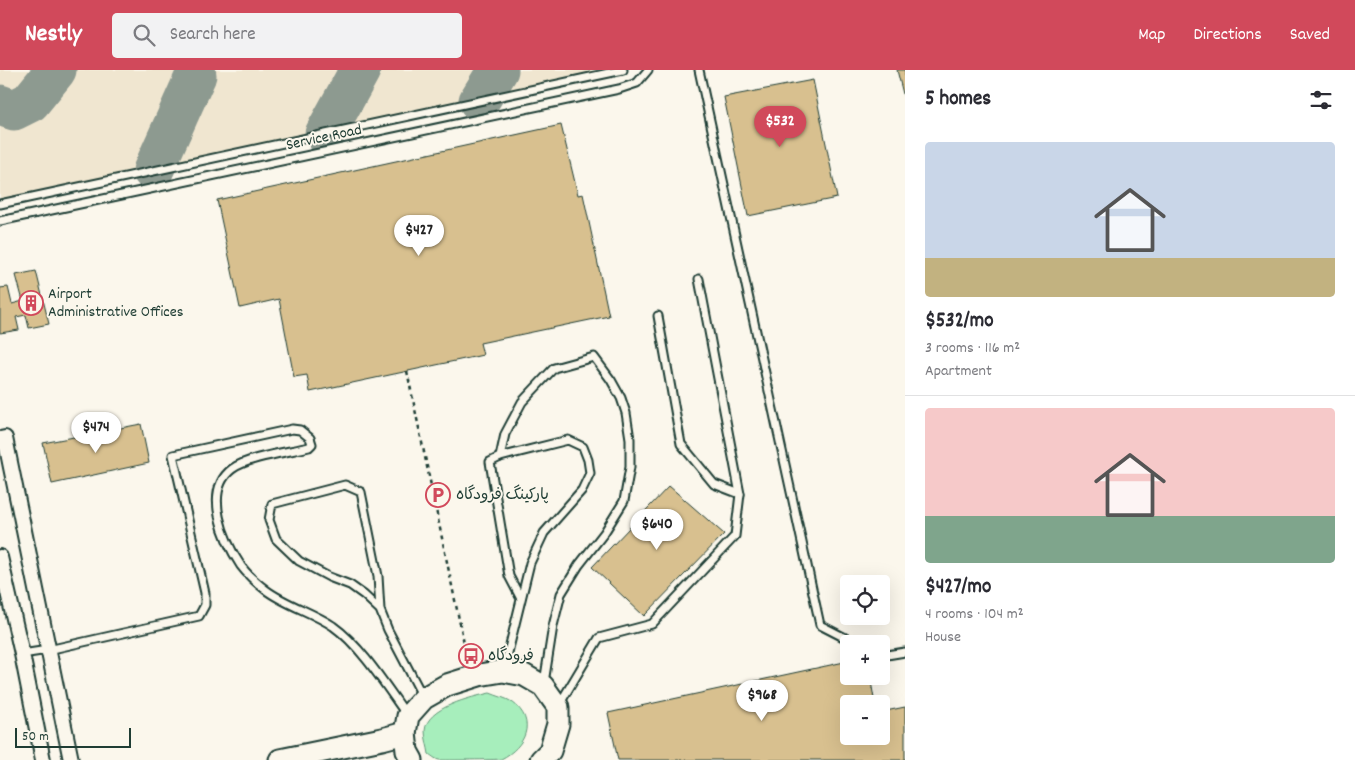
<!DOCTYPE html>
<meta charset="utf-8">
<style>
:root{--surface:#fff;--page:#f2f2f3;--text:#2b2b33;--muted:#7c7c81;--line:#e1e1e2;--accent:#d1495b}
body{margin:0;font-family:Dekko,"Playpen Sans Arabic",sans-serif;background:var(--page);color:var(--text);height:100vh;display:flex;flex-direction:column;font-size:19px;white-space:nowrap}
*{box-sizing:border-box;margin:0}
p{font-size:16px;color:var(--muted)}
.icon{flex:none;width:28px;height:28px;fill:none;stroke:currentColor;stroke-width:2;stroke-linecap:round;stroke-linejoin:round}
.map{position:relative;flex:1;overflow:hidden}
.details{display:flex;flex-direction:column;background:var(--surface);width:450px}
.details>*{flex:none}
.controls{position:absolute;left:840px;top:505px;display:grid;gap:10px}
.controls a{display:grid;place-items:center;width:50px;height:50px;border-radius:5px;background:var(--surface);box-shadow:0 5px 20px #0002;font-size:25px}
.scale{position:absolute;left:15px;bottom:12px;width:116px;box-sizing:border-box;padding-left:5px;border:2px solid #1f3d34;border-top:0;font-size:14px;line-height:18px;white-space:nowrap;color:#1f3d34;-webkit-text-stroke:4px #fbf7ec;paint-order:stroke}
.price{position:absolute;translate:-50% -42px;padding:0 11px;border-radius:18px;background:#fff;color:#222;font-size:16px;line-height:32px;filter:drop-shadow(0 1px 2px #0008)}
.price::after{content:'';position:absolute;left:50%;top:30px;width:15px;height:11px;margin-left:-8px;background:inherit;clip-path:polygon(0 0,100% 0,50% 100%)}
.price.current{background:var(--accent);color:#fff}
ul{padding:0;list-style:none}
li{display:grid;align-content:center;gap:10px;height:265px;padding:0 20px}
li+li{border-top:1px solid var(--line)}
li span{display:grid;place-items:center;height:155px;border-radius:5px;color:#555}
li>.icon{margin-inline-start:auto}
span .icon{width:90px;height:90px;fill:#fffc;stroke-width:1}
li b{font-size:21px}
h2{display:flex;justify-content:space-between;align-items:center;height:60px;padding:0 20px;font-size:21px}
header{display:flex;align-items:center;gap:30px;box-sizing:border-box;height:70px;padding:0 25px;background:var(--accent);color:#fff}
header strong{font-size:24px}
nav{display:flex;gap:28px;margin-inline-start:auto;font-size:18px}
.search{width:350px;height:45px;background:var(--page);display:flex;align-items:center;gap:12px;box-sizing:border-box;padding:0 18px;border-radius:5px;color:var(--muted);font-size:19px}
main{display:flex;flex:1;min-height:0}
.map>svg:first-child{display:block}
</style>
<header>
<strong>Nestly</strong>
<div class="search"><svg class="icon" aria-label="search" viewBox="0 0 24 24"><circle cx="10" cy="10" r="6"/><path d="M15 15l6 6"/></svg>Search here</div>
<nav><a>Map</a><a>Directions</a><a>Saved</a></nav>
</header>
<main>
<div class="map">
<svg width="905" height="690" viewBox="0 0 905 690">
<rect width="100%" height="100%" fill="#fbf7ec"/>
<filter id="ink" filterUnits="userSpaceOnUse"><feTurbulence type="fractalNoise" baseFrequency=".02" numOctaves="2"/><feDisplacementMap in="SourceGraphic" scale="10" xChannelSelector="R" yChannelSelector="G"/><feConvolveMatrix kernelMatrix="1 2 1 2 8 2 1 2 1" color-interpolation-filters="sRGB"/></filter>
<g filter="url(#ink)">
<path fill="#f0e6d0" d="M0,0H622L0,134Z"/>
<path fill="#a7eebc" stroke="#639678" d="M490,623C497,626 506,628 512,632C538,651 525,677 501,689C496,690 445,690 439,690C435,689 432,686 429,684C428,677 425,668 425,661C426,637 472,627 490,623Z"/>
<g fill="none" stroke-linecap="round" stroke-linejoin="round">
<g stroke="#8d9a90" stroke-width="41">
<path d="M479,31L498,0"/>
<path d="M0,35L14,40L30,32L56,0"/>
<path d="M325,64L360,0"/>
<path d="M153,101L196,5"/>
</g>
</g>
<g fill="#d8c08f" stroke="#1f3d34">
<path d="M897,0H905V32Z"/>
<path d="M813,10L837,128L748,146L724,27Z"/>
<path d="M561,55L578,125L583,124L609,246L480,273L483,285L310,322L307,305L294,307L279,229L240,238L217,130Z"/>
<path d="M36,201L49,254L29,258L26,245L16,247L19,260L0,263V218L8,217L12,234L23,231L16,205Z"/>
<path d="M141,354L149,393L52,414L43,373Z"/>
<path d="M669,416L724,464L644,546L592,497Z"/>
<path d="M849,591V606H870L875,634H849V666H881V642L905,637V690H618L608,643Z"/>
</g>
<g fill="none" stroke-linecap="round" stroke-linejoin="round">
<defs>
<g id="lane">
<path d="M699,0L820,555L857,574"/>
<path d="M0,134L623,0"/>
<path d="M0,151L619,19L637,13L648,0"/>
<path d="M658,246L681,374L714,414L740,424"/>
<path d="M500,387L505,364L522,332L554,298L594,287L611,310L621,328L626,343L630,369V397L624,431L604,463L579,495L561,524L553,556L544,613"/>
<path d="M380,540L364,525L350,515L329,507L299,491L276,469L269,450L272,434L345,415L361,422L378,506L380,540L388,560L423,627"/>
<path d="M22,584L48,580L199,546L205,535V523L173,385L292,359L300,360L310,368L312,374L309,377C289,382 248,387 232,399C202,422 225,472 241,496C247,504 258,514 266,520C286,535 312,542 333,556C361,576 386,616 406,644"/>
<path d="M881,586L905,582"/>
<path d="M504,599L530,493L544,463L582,420L590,403L588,390L583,377L568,370L500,387L490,392L509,506L521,529"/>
<path d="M559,635L599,568L652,554L735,466L740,424L699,209"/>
</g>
<g id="street">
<path d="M0,369L5,368L71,690"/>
<path d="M0,487L22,584L43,690"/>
</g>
<g id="primary">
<path d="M280,690L382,669L405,663"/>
<path d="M412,690L407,681L405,663L408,646L424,628L447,615L479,605L503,601L524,605L543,616L558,637V654L550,681L541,690"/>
</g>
</defs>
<use href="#lane" stroke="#1f3d34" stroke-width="11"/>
<use href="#street" stroke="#1f3d34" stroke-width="18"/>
<use href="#primary" stroke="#1f3d34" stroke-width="25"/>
<path stroke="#1f3d34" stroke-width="2.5" stroke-dasharray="4 4" stroke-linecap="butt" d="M407,301L465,578L466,591"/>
<use href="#lane" stroke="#fbf7ec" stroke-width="7"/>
<use href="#street" stroke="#fbf7ec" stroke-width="14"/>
<use href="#primary" stroke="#fbf7ec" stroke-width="21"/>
</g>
</g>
<defs>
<symbol id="building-ring" viewBox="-11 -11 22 22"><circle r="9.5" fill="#fbf7ec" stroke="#d1495b" stroke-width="1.5"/><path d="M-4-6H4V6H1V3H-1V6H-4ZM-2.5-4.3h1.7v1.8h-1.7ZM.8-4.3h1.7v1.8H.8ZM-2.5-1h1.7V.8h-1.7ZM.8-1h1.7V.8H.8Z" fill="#d1495b"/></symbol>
<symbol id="parking-ring" viewBox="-11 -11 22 22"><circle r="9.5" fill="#fbf7ec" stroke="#d1495b" stroke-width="1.5"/><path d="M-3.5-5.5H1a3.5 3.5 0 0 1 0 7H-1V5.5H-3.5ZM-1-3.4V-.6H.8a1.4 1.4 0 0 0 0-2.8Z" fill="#d1495b"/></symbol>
<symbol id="bus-ring" viewBox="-11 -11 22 22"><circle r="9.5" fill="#fbf7ec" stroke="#d1495b" stroke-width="1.5"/><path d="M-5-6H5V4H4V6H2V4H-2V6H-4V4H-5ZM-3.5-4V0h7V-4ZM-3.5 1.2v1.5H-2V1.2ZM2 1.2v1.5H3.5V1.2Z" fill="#d1495b"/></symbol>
</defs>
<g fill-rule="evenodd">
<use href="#building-ring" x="17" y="219" width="28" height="28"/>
<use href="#parking-ring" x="424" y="411" width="28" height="28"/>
<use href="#bus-ring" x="457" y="572" width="28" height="28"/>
</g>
<g text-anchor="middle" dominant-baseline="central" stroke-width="4" stroke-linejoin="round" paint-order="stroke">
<g font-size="16" fill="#1f3d34" stroke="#fbf7ec">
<text transform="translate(324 68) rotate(-12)">Service Road</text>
</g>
<g font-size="16" fill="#1f3d34" stroke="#fbf7ec" text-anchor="start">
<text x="48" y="224">Airport<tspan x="48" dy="18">Administrative Offices</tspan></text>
<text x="456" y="425">پارکینگ فرودگاه</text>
<text x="488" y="586">فرودگاه</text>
</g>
</g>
</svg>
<div class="controls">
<a><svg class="icon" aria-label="locate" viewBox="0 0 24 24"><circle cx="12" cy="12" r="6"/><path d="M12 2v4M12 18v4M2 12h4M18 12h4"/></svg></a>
<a>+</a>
<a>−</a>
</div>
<div class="scale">50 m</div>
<b class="price current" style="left:780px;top:78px">$532</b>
<b class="price" style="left:419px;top:187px">$427</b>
<b class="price" style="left:96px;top:384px">$474</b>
<b class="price" style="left:657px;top:481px">$640</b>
<b class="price" style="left:762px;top:652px">$968</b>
</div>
<section class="details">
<h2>5 homes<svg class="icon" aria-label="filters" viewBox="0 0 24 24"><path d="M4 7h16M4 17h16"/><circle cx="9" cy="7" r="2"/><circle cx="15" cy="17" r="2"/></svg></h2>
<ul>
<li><span style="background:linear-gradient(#c9d6e8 75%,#c2b280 0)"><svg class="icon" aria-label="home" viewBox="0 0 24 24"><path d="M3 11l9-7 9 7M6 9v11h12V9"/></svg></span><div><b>$532/mo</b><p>3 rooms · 116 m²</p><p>Apartment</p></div></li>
<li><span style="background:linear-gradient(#f6c9c9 70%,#7fa58c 0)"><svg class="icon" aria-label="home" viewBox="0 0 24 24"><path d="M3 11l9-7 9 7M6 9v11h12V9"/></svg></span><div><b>$427/mo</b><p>4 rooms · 104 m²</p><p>House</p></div></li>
</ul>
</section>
</main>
